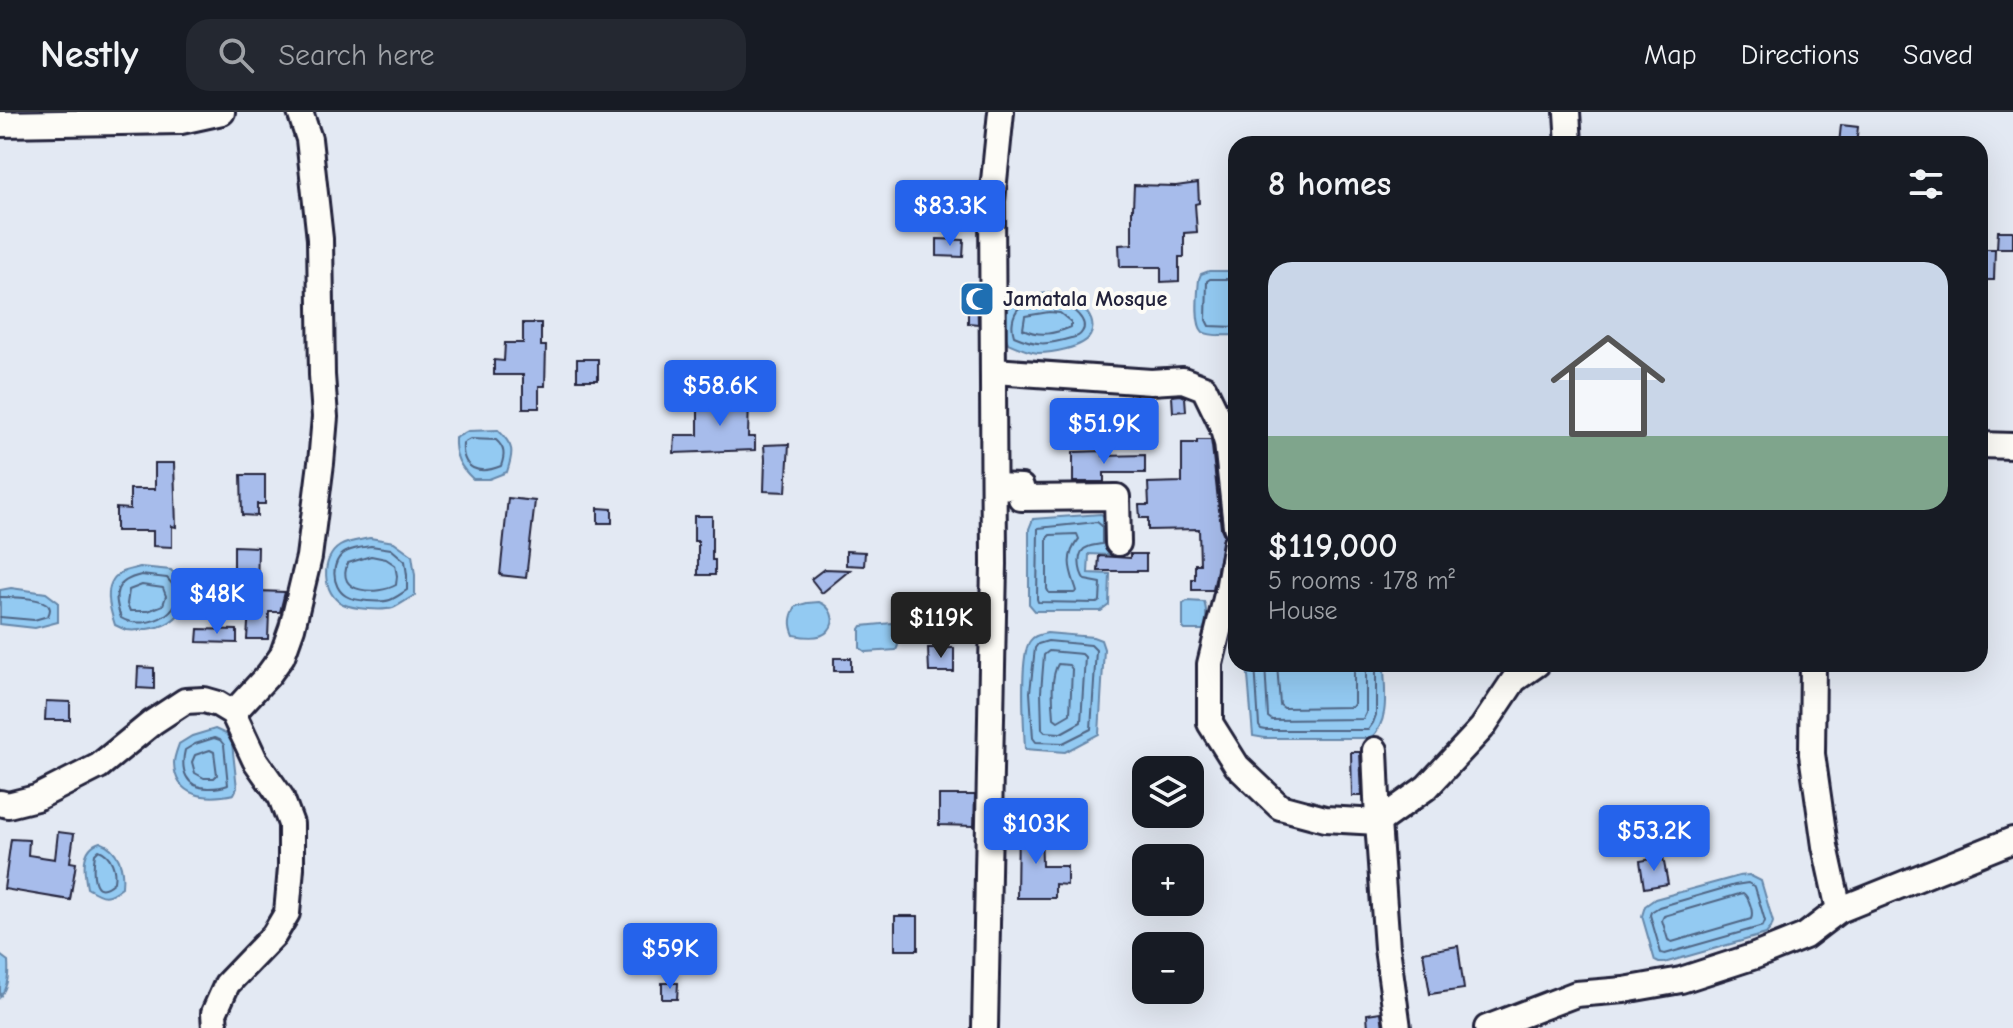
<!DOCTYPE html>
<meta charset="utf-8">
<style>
:root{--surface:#171b24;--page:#242831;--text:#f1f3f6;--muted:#9ea1a6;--line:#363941;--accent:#2563eb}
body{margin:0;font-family:"Comic Neue",sans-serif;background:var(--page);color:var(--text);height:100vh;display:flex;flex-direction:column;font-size:30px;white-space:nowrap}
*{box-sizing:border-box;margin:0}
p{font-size:26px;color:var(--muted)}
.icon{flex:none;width:44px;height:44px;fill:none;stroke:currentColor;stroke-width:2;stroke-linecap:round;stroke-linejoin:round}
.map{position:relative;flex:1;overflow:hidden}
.sheet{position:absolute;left:1228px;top:24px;width:760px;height:536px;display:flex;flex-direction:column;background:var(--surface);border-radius:24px;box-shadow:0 8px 32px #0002}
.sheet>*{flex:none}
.buttons{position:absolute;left:1132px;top:644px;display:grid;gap:16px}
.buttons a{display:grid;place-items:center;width:72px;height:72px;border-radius:16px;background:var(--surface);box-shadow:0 8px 32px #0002;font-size:40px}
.price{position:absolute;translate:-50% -68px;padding:0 18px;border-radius:8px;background:var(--accent);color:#fff;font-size:26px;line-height:52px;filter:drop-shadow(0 2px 4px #0008)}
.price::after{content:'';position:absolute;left:50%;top:48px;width:24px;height:18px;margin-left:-12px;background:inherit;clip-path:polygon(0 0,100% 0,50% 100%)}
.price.current{background:#222;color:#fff}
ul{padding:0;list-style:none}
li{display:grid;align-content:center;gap:16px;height:424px;padding:0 40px}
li+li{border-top:2px solid var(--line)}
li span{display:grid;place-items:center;height:248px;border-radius:24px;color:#555}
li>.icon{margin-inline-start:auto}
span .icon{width:144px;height:144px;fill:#fffc;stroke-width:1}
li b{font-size:34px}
h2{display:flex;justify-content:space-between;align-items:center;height:96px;padding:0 40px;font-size:34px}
header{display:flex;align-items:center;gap:48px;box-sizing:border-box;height:112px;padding:0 40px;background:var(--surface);border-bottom:2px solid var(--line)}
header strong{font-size:38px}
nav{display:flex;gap:44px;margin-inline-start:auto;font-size:28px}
.search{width:560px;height:72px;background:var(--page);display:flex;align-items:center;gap:20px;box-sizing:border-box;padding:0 28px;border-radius:24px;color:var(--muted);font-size:30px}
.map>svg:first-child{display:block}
</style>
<header>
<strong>Nestly</strong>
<div class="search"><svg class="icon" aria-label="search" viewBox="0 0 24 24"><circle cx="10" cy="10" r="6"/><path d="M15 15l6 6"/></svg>Search here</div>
<nav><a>Map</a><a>Directions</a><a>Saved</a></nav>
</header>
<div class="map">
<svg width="2013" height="916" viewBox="0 0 2013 916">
<rect width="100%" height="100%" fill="#e3e9f3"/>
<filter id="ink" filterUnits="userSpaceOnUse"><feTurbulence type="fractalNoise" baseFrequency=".0125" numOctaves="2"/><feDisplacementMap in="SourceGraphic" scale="16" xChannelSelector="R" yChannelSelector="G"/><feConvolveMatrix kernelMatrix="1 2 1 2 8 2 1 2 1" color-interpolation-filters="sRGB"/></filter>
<g filter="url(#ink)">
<g fill="#93caf2" stroke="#6687a9" stroke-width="2">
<path d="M1209,159H1236V223C1227,223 1210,225 1203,220C1194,212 1198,179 1199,167L1201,162Z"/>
<path d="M1049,181C1055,182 1063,182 1068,185C1081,191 1099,208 1090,224C1083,236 1051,241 1038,241C1028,240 1017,235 1008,231C1003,219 1002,195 1016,188C1025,183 1039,182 1049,181Z"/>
<path d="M498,318C514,334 514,339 507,360L489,367H473C460,355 454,344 455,326L468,319Z"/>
<path d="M1101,402L1110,409V443L1089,442L1088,461L1110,462L1109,493L1101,499H1035L1029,492V417L1033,407Z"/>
<path d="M370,426L394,430L412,443L415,463V483C408,487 400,493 393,496C382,499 354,497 343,492C322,482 320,446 340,434C348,429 361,428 370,426Z"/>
<path d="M140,455L171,458C197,486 183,513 147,517C141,518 133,519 127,518C123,517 119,515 115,513C110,498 102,472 120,461C125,458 133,457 140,455Z"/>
<path d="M11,476L46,481L58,490V510L35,516L0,512V478Z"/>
<path d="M1187,489L1204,490C1207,497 1207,511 1203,518H1185L1183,516V492Z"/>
<path d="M819,490C830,494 838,508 828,519C821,527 804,525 794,523C789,512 790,505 796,494L807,491Z"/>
<path d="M892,511L896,513C899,519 900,532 896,538L866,540L860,536V517L862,514Z"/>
<path d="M1047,521L1093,525L1101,528L1104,537L1099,622L1065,640L1025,637C1024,616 1019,543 1030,529C1034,523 1040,523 1047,521Z"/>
<path d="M1247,552H1384C1384,577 1391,608 1371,626H1265L1253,624Z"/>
<path d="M215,617L226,622L232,631L237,676L234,682C207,688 175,686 174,651C174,645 177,638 179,632L192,624Z"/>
<path d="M100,730C119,737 124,756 122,775C107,787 103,786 87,776C84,760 80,736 100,730Z"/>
<path d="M1749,763L1761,769L1773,810L1771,816L1766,822L1664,851H1659L1655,849L1642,804L1645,794L1655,787L1739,764Z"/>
<path d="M0,843L8,849C9,863 8,874 0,885Z"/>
</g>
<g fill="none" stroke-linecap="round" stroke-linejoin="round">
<g stroke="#4f6584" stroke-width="2">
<path d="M1236,167H1210L1207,169L1206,208L1209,214L1236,215"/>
<path d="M1049,190C1053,190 1058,190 1062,191C1071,195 1090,209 1082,220C1079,225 1076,225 1071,226C1047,233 1037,234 1014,224C1011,215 1012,203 1019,196L1035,191Z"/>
<path d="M1049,200L1060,201L1071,210V215C1054,222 1040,225 1023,217L1025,204Z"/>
<path d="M470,327L496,328C505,336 505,343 501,354C479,363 461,358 463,331Z"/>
<path d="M1097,410L1102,414V432C1097,433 1092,433 1088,435C1075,439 1079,460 1085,468L1101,471L1100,489L1097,491L1038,490L1037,487L1038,416Z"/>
<path d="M1077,422L1079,427C1063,446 1071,460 1077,479L1074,481H1049L1047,477V426L1050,423Z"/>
<path d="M371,434L391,437L405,449L407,463V478C402,481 396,486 390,488C381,491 354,489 346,484C331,475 330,448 346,440C353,436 363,435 371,434Z"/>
<path d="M371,444L386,447L395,453L397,464L396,473C378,483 334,482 348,451Z"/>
<path d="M141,463L167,466C198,497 146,521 121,506C112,481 115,469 141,463Z"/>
<path d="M142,473L163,476L166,484L163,493L148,499H130L127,492L129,478Z"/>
<path d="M0,485C10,485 49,485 50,497C50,500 49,502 48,504L34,508L0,505"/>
<path d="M1048,529L1091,533L1096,538L1091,617L1063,631L1036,630L1033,626L1030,580L1035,536L1038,532Z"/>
<path d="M1049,539L1082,542L1085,545L1081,610L1061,621L1045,620L1042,617L1041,580L1044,543Z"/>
<path d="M1058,552L1069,553L1072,557L1070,602L1058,609L1054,606C1053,589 1050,566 1058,552Z"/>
<path d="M1255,552L1259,614L1261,617L1266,618H1368L1373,611L1376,603V552"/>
<path d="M1265,552L1268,605L1272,608L1363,607L1366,601V552"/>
<path d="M1277,552L1280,593L1284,596L1352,595L1354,592V552"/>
<path d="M214,626L220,628L224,633L228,673C221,676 216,676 208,676C186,676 180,658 185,638L195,632Z"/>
<path d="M210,638L214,640L217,663L214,666H204L195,661L192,650L195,643Z"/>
<path d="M99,738C112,743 116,758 114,770C90,791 93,755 95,742Z"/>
<path d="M1748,771L1755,775L1765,809L1763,814L1665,842L1661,841L1650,803L1651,800L1659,795L1735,773Z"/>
<path d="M1743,781C1749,785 1754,801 1751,807L1672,830L1668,828L1662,808L1664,804Z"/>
</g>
</g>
<g fill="#a7bceb" stroke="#22223b" stroke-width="2">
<path d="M1841,13L1858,15L1856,32H1839Z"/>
<path d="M1198,71L1199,91L1195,92L1197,120L1184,121V145H1179V169L1161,170V155H1120L1119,133L1132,132V96H1133L1134,73L1176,74Z"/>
<path d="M1998,119H2013V136H1997Z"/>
<path d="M937,127L964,128L963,145L937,144Z"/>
<path d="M1980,137H1995L1994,168H1980Z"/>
<path d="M968,176H977L978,212L968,211Z"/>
<path d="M523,211H541V234H546L545,274H539V296H523V263H494V248L504,249L505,231H523Z"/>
<rect x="577" y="247" width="21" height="21"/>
<path d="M712,283H734V286H749L748,325H755V338L674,341L675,323H698V295H712Z"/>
<path d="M1181,283L1185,285L1186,299L1173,300L1172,284Z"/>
<path d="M1197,328H1211L1212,334L1221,416L1224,423L1213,478H1192V467H1195V452H1200L1199,417L1148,418V406H1140L1139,393H1149L1148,371L1182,370V331H1197Z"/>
<path d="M789,332L786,380L764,379L765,347L764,333Z"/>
<path d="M1103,339V344L1145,343V361H1104V370H1073V340Z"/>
<path d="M155,351H174L176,415L172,414V435L153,434V419H116V396L130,397V377H155Z"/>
<path d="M241,363H265V392H257V404L242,403Z"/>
<path d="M508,386L535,389L526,466L500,463Z"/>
<path d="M598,396L612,397V411H598Z"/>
<path d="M694,404H712V448H715V463H698V429H694Z"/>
<path d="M234,434L258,435L257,479L285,480L280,500H269L268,527H247L249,496L242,495V471L234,470Z"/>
<path d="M846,439L865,440L864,454L846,453Z"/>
<path d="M1130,442H1146V459H1098L1099,444L1130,446Z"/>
<path d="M824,457L850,458L822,481L811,467Z"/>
<path d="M198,517L237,518V531L197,530Z"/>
<path d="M928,536H954V560H929Z"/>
<rect x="834" y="546" width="17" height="13"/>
<path d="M138,555L154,556V577L137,576Z"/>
<path d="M46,589L70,590V608H45Z"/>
<path d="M1351,640H1360L1362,684H1352Z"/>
<path d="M939,683H975L974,714L939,713Z"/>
<path d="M1018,712H1041L1042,754H1067V773L1055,772V786H1017Z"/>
<path d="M58,720L74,722L70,750L76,751L70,788L4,777L11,727L29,728L28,743L55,747Z"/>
<path d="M1663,745L1668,772L1644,776L1640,749Z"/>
<rect x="895" y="804" width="23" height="34"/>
<path d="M1458,834L1464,877L1430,882L1423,840Z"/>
<path d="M662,871H678L677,887H662Z"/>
<path d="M1381,900L1383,915L1368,916L1367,902Z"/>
</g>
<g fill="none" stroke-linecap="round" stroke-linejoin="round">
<defs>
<g id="minor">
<path d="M1567,0L1569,32"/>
<path d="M0,12L181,9L222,0"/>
<path d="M994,259L1151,270L1183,268L1204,276L1221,311L1227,331L1236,414"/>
<path d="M1980,333L2013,334"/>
<path d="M994,374L1021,375V386L1117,385L1118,431"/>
<path d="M1236,431L1228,478L1210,552V611L1237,654L1280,695L1325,707L1378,710L1427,675L1482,616L1514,568L1537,552"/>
<path d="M1813,552L1812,642L1825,734L1839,798"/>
<path d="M233,601L269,562L282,544L292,516L309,445L321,351L325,305L322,263L320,127L309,27L300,0"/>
<path d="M1375,638L1378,710L1387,836L1398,916"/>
<path d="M0,691L8,693L36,686L99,654L153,610L185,589L204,588L218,592L233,601L255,648L281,685L291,712V756L287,801L274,823L227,872L214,901L215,916"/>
<path d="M985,916L994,452L992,89L1001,0"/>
<path d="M1487,916L1576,882L1624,878L1681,868L1755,844L1805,824L1839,798L2013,728"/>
</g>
</defs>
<use href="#minor" stroke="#22223b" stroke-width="30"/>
<use href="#minor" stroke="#fdfcf7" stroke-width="24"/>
</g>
</g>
<defs>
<symbol id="mosque-square" viewBox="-11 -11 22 22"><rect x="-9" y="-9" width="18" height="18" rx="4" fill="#1f6fb2" stroke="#fdfcf7"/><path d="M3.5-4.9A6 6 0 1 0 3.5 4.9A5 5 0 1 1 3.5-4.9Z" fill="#fff"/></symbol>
</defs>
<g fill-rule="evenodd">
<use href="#mosque-square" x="957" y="167" width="40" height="40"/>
</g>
<g text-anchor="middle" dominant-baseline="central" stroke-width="8" stroke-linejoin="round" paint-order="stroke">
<g font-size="22" font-weight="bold" fill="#22223b" stroke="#fdfcf7" text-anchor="start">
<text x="1003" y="187">Jamatala Mosque</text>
</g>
</g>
</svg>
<div class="buttons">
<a><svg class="icon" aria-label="layers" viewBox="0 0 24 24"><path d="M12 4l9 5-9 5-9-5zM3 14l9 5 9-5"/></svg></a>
<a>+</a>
<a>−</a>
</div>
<b class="price" style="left:950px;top:136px">$83.3K</b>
<b class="price" style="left:720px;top:316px">$58.6K</b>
<b class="price" style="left:1104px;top:354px">$51.9K</b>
<b class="price" style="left:217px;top:524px">$48K</b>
<b class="price current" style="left:941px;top:548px">$119K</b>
<b class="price" style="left:1036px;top:754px">$103K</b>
<b class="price" style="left:1654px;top:761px">$53.2K</b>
<b class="price" style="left:670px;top:879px">$59K</b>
<section class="sheet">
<h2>8 homes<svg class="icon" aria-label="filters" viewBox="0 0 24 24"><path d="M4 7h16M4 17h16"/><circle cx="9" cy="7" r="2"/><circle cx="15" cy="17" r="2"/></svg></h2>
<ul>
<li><span style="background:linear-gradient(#c9d6e8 70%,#7fa58c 0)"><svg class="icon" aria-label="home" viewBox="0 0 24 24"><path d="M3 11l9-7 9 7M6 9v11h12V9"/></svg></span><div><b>$119,000</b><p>5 rooms · 178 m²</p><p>House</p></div></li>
</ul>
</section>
</div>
